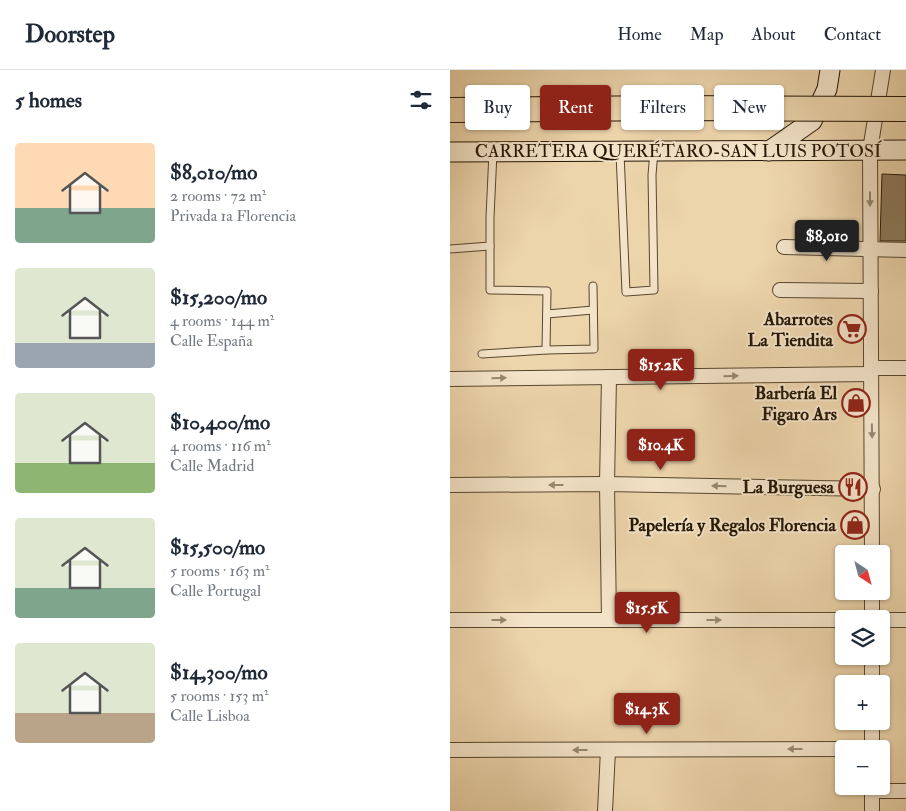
<!DOCTYPE html>
<meta charset="utf-8">
<style>
:root{--surface:#fff;--page:#f6f6f7;--text:#1f2937;--muted:#747a83;--line:#e0e1e3;--accent:#8f2418}
body{margin:0;font-family:"IM FELL Double Pica",serif;background:var(--page);color:var(--text);height:100vh;display:flex;flex-direction:column;font-size:19px;white-space:nowrap}
*{box-sizing:border-box;margin:0}
p{font-size:16px;color:var(--muted)}
.icon{flex:none;width:28px;height:28px;fill:none;stroke:currentColor;stroke-width:2;stroke-linecap:round;stroke-linejoin:round}
.map{position:relative;flex:1;overflow:hidden}
.side{display:flex;flex-direction:column;background:var(--surface);width:450px}
.side>*{flex:none}
.banner{position:absolute;left:15px;top:15px;width:365px;height:45px;display:flex;gap:10px}
.needle{width:32px;rotate:144deg}
.buttons{position:absolute;left:385px;top:475px;display:grid;gap:10px}
.buttons a{display:grid;place-items:center;width:55px;height:55px;border-radius:5px;background:var(--surface);box-shadow:0 1px 4px #0004;font-size:25px}
.price{position:absolute;translate:-50% -42px;padding:0 11px;border-radius:5px;background:var(--accent);color:#fff;font-size:16px;line-height:32px;filter:drop-shadow(0 1px 2px #0008)}
.price::after{content:'';position:absolute;left:50%;top:30px;width:15px;height:11px;margin-left:-8px;background:inherit;clip-path:polygon(0 0,100% 0,50% 100%)}
.price.active{background:#222;color:#fff}
ul{padding:0;list-style:none}
li{display:flex;align-items:center;gap:15px;height:125px;padding:0 15px}
li span{display:grid;place-items:center;flex:none;width:140px;height:100px;border-radius:5px;color:#555}
li>.icon{margin-inline-start:auto}
span .icon{width:60px;height:60px;fill:#fffc;stroke-width:1}
li b{font-size:21px}
h2{display:flex;justify-content:space-between;align-items:center;height:60px;padding:0 15px;font-size:21px}
.pill{padding:0 18px;border-radius:5px;background:var(--surface);box-shadow:0 1px 4px #0004;font-size:18px;line-height:45px}
.pill.active{background:var(--accent);color:#fff}
header{display:flex;align-items:center;gap:30px;box-sizing:border-box;height:70px;padding:0 25px;background:var(--surface);border-bottom:1px solid var(--line)}
header strong{font-size:24px}
nav{display:flex;gap:28px;margin-inline-start:auto;font-size:18px}
main{display:flex;flex:1;min-height:0}
.map>svg:first-child{display:block}
</style>
<header>
<strong>Doorstep</strong>
<nav><a>Home</a><a>Map</a><a>About</a><a>Contact</a></nav>
</header>
<main>
<section class="side">
<h2>5 homes<svg class="icon" aria-label="filters" viewBox="0 0 24 24"><path d="M4 7h16M4 17h16"/><circle cx="9" cy="7" r="2"/><circle cx="15" cy="17" r="2"/></svg></h2>
<ul>
<li><span style="background:linear-gradient(#ffd9b3 65%,#7fa58c 0)"><svg class="icon" aria-label="home" viewBox="0 0 24 24"><path d="M3 11l9-7 9 7M6 9v11h12V9"/></svg></span><div><b>$8,010/mo</b><p>2 rooms · 72 m²</p><p>Privada 1a Florencia</p></div></li>
<li><span style="background:linear-gradient(#dfe7d0 75%,#9aa5b1 0)"><svg class="icon" aria-label="home" viewBox="0 0 24 24"><path d="M3 11l9-7 9 7M6 9v11h12V9"/></svg></span><div><b>$15,200/mo</b><p>4 rooms · 144 m²</p><p>Calle España</p></div></li>
<li><span style="background:linear-gradient(#dfe7d0 70%,#8fb573 0)"><svg class="icon" aria-label="home" viewBox="0 0 24 24"><path d="M3 11l9-7 9 7M6 9v11h12V9"/></svg></span><div><b>$10,400/mo</b><p>4 rooms · 116 m²</p><p>Calle Madrid</p></div></li>
<li><span style="background:linear-gradient(#dfe7d0 70%,#7fa58c 0)"><svg class="icon" aria-label="home" viewBox="0 0 24 24"><path d="M3 11l9-7 9 7M6 9v11h12V9"/></svg></span><div><b>$15,500/mo</b><p>5 rooms · 163 m²</p><p>Calle Portugal</p></div></li>
<li><span style="background:linear-gradient(#dfe7d0 70%,#b9a48a 0)"><svg class="icon" aria-label="home" viewBox="0 0 24 24"><path d="M3 11l9-7 9 7M6 9v11h12V9"/></svg></span><div><b>$14,300/mo</b><p>5 rooms · 153 m²</p><p>Calle Lisboa</p></div></li>
</ul>
</section>
<div class="map">
<svg width="456" height="741" viewBox="0 0 456 741">
<rect width="100%" height="100%" fill="#ecd4ab"/>
<filter id="stains"><feTurbulence type="fractalNoise" baseFrequency=".004" numOctaves="4"/><feColorMatrix values="0 0 0 0 .2 0 0 0 0 .09 0 0 0 0 .02 0 0 0 .5 -.17"/></filter>
<radialGradient id="worn" r=".72"><stop offset=".6" stop-color="#630" stop-opacity="0"/><stop offset="1" stop-color="#630" stop-opacity=".3"/></radialGradient>
<path fill="#8c795b" stroke="#251605" d="M432,104L456,105V171H430Z"/>
<g fill="none" stroke-linecap="round" stroke-linejoin="round">
<defs>
<g id="lane">
<path d="M170,83L176,222L204,220L202,105L204,81"/>
<path d="M0,179L40,176"/>
<path d="M97,244L143,240"/>
<path d="M96,280L144,279L143,216"/>
<path d="M32,284L96,280L97,221L40,220V147L43,82"/>
</g>
<g id="street">
<path d="M334,177L456,180"/>
<path d="M330,220L421,221"/>
<path d="M421,298H456"/>
<path d="M0,309L421,304"/>
<path d="M0,415L157,414L423,419"/>
<path d="M422,484L420,80L433,0"/>
<path d="M422,549V521"/>
<path d="M0,550H394"/>
<path d="M159,550L157,414L159,307"/>
<path d="M431,550H456"/>
<path d="M422,586V614"/>
<path d="M422,651V679"/>
<path d="M0,680L394,679"/>
<path d="M422,716V741"/>
<path d="M422,721H456"/>
<path d="M155,741L158,680"/>
</g>
<g id="secondary">
<path d="M319,81L362,51L377,19L380,0"/>
<path d="M0,82L456,80"/>
</g>
<path id="highway" d="M0,40L221,38"/>
</defs>
<use href="#lane" stroke="#57462e" stroke-width="9"/>
<use href="#street" stroke="#57462e" stroke-width="16"/>
<use href="#secondary" stroke="#251605" stroke-width="21"/>
<use href="#highway" stroke="#251605" stroke-width="26"/>
<use href="#lane" stroke="#f3e3c8" stroke-width="7"/>
<use href="#street" stroke="#f3e3c8" stroke-width="14"/>
<use href="#secondary" stroke="#f3e3c8" stroke-width="19"/>
<use href="#highway" stroke="#ecd4ab" stroke-width="24"/>
<defs>
<path id="highway-bridge" d="M221,38L456,39"/>
</defs>
<use href="#highway-bridge" stroke="#251605" stroke-width="26" stroke-linecap="butt"/>
<use href="#highway-bridge" stroke="#ecd4ab" stroke-width="24"/>
</g>
<defs><path id="oneway-solid" d="M-6-.8H1V-3.2L6.5 0L1 3.2V.8H-6Z" transform="scale(1.25)"/></defs>
<g fill="#968770">
<use href="#oneway-solid" transform="translate(420 129) rotate(90)"/>
<use href="#oneway-solid" transform="translate(281 306) rotate(-1)"/>
<use href="#oneway-solid" transform="translate(49 308) rotate(-1)"/>
<use href="#oneway-solid" transform="translate(422 361) rotate(89)"/>
<use href="#oneway-solid" transform="translate(106 415) rotate(180)"/>
<use href="#oneway-solid" transform="translate(269 416) rotate(-179)"/>
<use href="#oneway-solid" transform="translate(49 550)"/>
<use href="#oneway-solid" transform="translate(264 550)"/>
<use href="#oneway-solid" transform="translate(345 679) rotate(180)"/>
<use href="#oneway-solid" transform="translate(130 680) rotate(180)"/>
</g>
<defs>
<symbol id="supermarket-ring" viewBox="-11 -11 22 22"><circle r="9.5" fill="#f3e3c8" stroke="#8f2418" stroke-width="1.5"/><path d="M-6-5.5h2.5l.6 2H6L4.5 2H-2.5L-4.4-4H-6ZM-1.5 3.2a1.3 1.3 0 1 0 .1 0ZM3 3.2a1.3 1.3 0 1 0 .1 0Z" fill="#8f2418"/></symbol>
<symbol id="shop-ring" viewBox="-11 -11 22 22"><circle r="9.5" fill="#f3e3c8" stroke="#8f2418" stroke-width="1.5"/><path d="M-5-2.5h2.3a2.7 3.5 0 0 1 5.4 0H5L5.5 6h-11ZM-1.5-2.5h3a1.5 2.3 0 0 0-3 0Z" fill="#8f2418"/></symbol>
<symbol id="restaurant-ring" viewBox="-11 -11 22 22"><circle r="9.5" fill="#f3e3c8" stroke="#8f2418" stroke-width="1.5"/><path d="M-5-6h1v4h1v-4h1v4h1v-4h1v5L-1.5 .5V6h-2V.5L-5-1ZM5-6V6H3V1.5H1.5Q1.5-4 5-6Z" fill="#8f2418"/></symbol>
</defs>
<g fill-rule="evenodd">
<use href="#supermarket-ring" x="386" y="243" width="32" height="32"/>
<use href="#shop-ring" x="390" y="317" width="32" height="32"/>
<use href="#restaurant-ring" x="387" y="401" width="32" height="32"/>
<use href="#shop-ring" x="389" y="439" width="32" height="32"/>
</g>
<g text-anchor="middle" dominant-baseline="central" stroke-width="4" stroke-linejoin="round" paint-order="stroke">
<g font-size="18" fill="#251605" stroke="#f3e3c8">
<text x="228" y="81">CARRETERA QUERÉTARO-SAN LUIS POTOSÍ</text>
</g>
<g font-size="18" font-weight="bold" fill="#251605" stroke="#f3e3c8" text-anchor="end">
<text x="383" y="249">Abarrotes<tspan x="383" dy="21">La Tiendita</tspan></text>
<text x="387" y="323">Barbería El<tspan x="387" dy="21">Figaro Ars</tspan></text>
<text x="384" y="417">La Burguesa</text>
<text x="386" y="455">Papelería y Regalos Florencia</text>
</g>
</g>
<rect width="100%" height="100%" filter="url(#stains)"/>
<rect width="100%" height="100%" fill="url(#worn)"/>
</svg>
<div class="buttons">
<a><svg class="needle" viewBox="-14 -14 28 28"><path d="M0-13l5 13h-10z" fill="#e53935"/><path d="M0 13l5-13h-10z" fill="#747a83"/></svg></a>
<a><svg class="icon" aria-label="layers" viewBox="0 0 24 24"><path d="M12 4l9 5-9 5-9-5zM3 14l9 5 9-5"/></svg></a>
<a>+</a>
<a>−</a>
</div>
<b class="price active" style="left:377px;top:192px">$8,010</b>
<b class="price" style="left:211px;top:321px">$15.2K</b>
<b class="price" style="left:211px;top:401px">$10.4K</b>
<b class="price" style="left:197px;top:564px">$15.5K</b>
<b class="price" style="left:197px;top:665px">$14.3K</b>
<div class="banner">
<a class="pill">Buy</a>
<a class="pill active">Rent</a>
<a class="pill">Filters</a>
<a class="pill">New</a>
</div>
</div>
</main>
